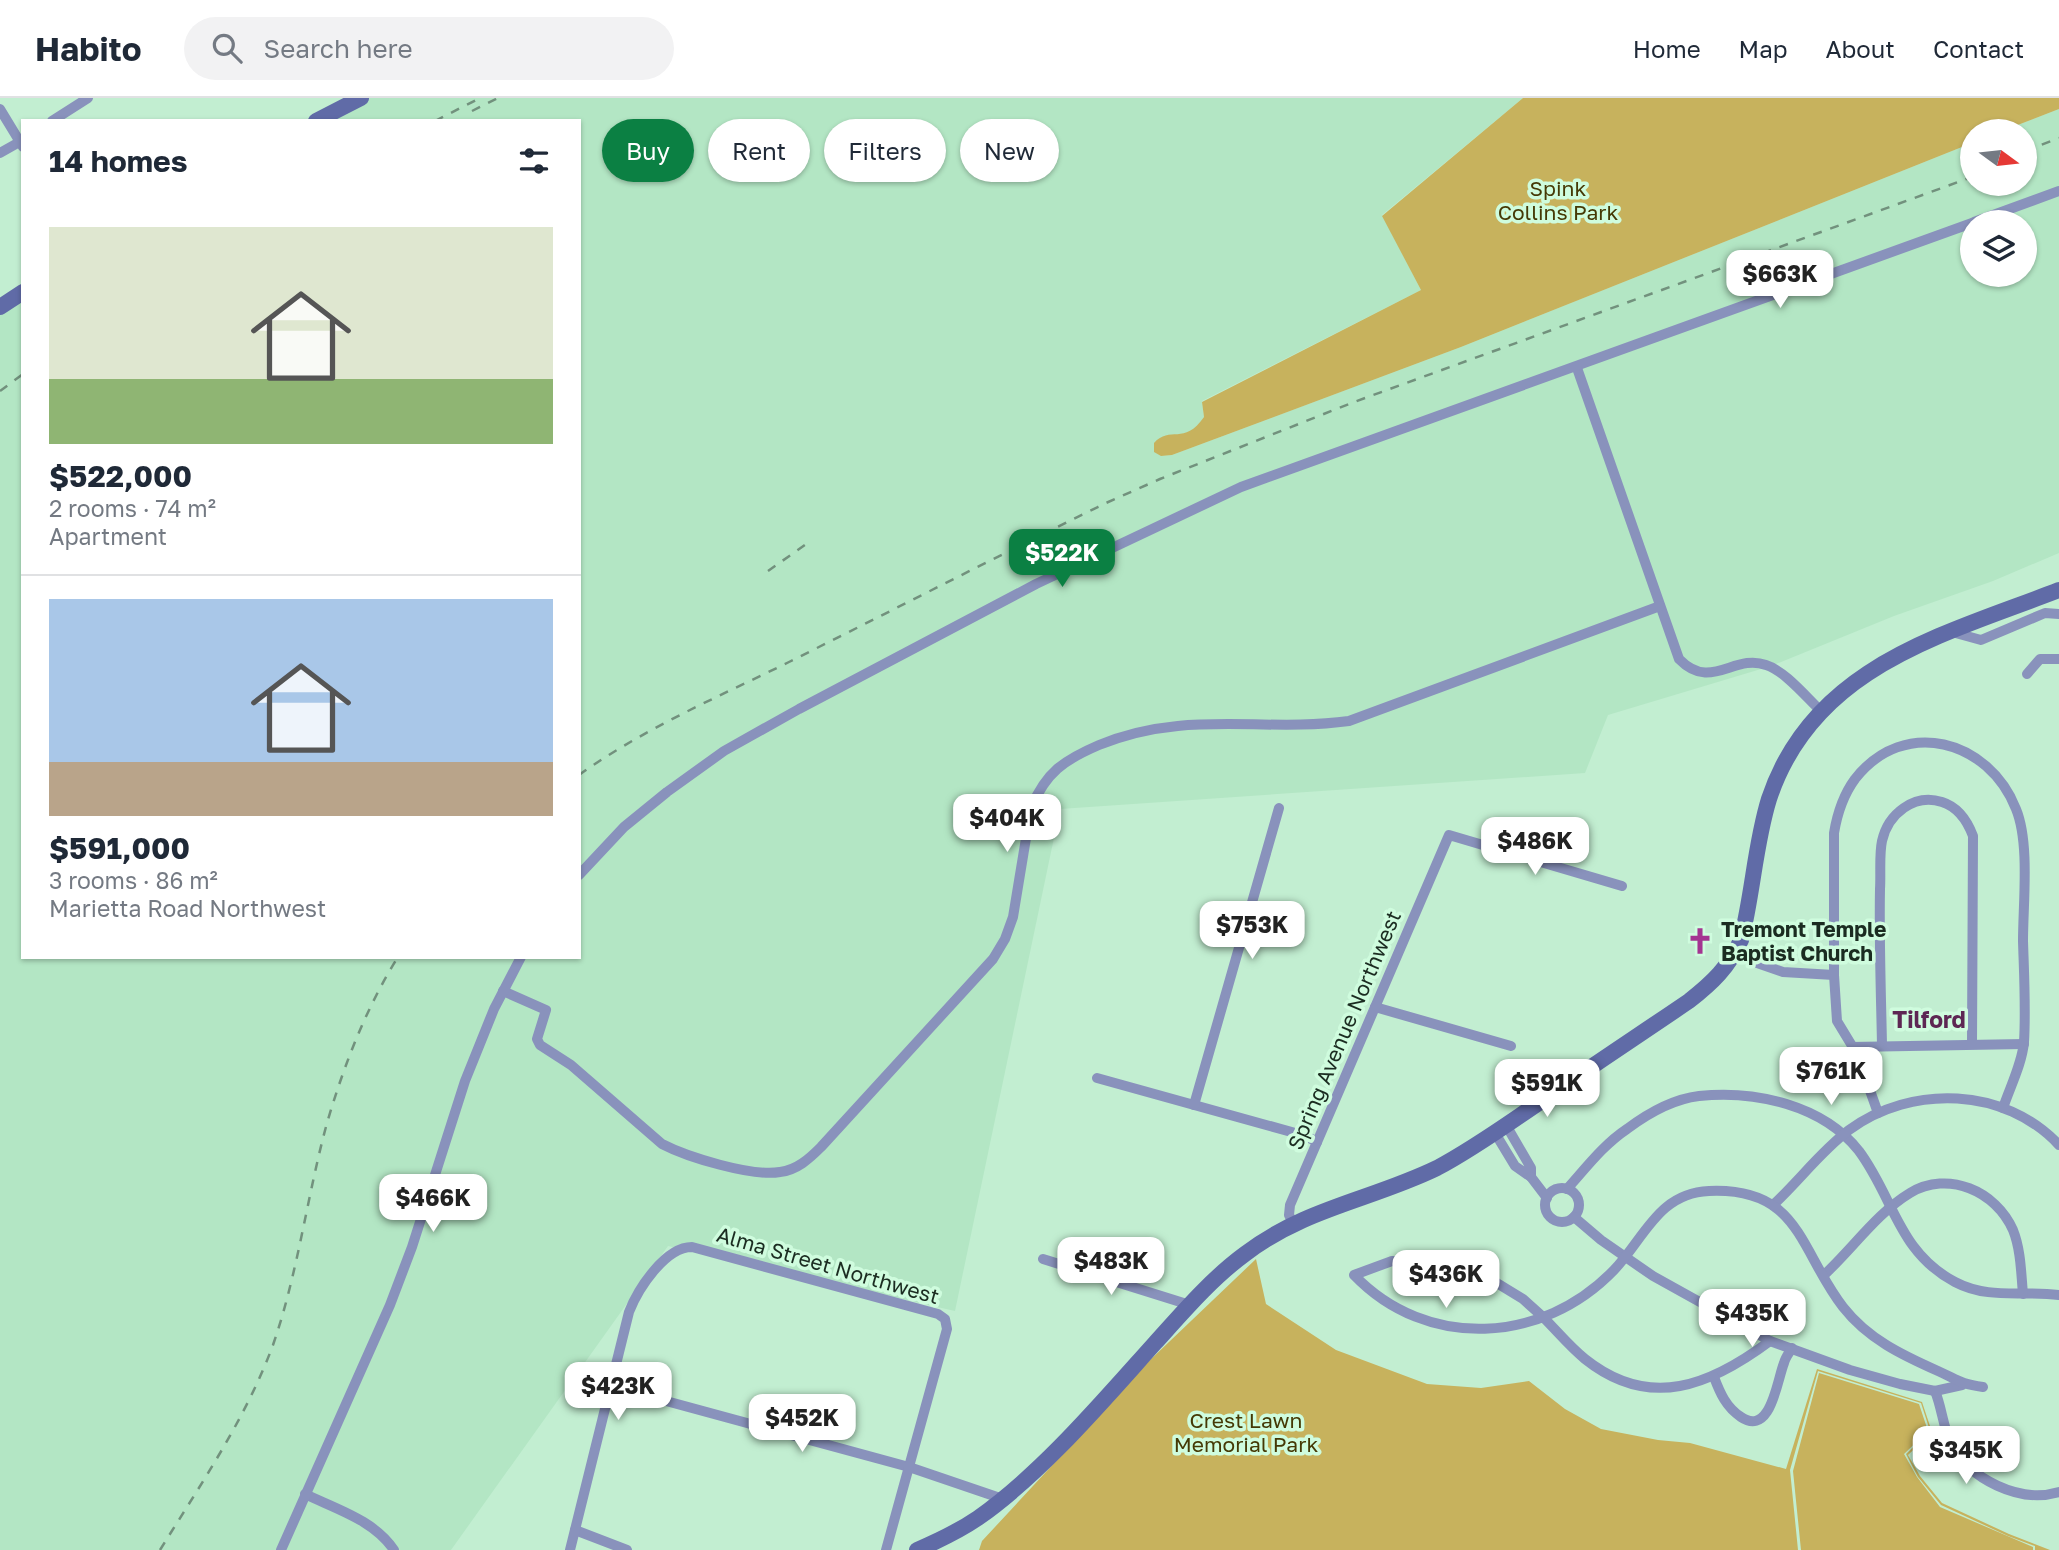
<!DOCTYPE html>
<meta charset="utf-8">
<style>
:root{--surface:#fff;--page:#f2f2f3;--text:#1f2937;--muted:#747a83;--line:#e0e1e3;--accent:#0b8043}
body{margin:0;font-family:"Golos Text",sans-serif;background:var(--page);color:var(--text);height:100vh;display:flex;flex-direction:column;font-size:26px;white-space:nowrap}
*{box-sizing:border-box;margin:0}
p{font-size:23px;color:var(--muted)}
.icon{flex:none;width:38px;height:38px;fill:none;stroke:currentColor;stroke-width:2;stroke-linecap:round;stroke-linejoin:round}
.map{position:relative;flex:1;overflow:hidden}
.sheet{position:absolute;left:21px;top:21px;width:560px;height:840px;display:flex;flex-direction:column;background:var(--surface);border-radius:0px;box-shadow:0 2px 5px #0004}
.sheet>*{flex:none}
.banner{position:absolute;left:602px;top:21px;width:665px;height:63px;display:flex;gap:14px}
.needle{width:46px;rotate:105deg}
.buttons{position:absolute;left:1960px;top:21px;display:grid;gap:14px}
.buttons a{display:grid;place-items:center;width:77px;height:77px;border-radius:50%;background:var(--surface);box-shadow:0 2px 5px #0004;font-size:35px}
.price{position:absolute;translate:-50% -60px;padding:0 16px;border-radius:14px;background:#fff;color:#222;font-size:23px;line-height:46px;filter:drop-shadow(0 2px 4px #0008)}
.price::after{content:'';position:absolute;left:50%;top:42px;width:21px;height:16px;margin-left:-10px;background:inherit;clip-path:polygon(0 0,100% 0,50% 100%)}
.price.active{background:var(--accent);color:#fff}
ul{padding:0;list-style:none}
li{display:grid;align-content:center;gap:14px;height:371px;padding:0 28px}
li+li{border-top:2px solid var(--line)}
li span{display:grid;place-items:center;height:217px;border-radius:0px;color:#555}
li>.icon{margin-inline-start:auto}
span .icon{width:126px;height:126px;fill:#fffc;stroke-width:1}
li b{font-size:30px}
h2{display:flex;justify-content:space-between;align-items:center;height:84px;padding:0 28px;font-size:30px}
.tag{padding:0 24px;border-radius:32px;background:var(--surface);box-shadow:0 2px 5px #0004;font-size:24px;line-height:63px}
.tag.active{background:var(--accent);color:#fff}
header{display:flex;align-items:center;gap:42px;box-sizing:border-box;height:98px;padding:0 35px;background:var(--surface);border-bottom:2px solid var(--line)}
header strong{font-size:33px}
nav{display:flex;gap:38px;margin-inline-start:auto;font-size:24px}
.search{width:490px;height:63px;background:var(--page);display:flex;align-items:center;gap:18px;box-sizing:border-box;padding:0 24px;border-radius:38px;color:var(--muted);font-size:26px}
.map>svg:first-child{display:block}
</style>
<header>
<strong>Habito</strong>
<div class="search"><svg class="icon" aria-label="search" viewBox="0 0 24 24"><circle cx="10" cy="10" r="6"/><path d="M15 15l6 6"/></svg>Search here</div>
<nav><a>Home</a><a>Map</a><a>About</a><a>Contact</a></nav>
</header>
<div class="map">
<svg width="2059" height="1452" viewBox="0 0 2059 1452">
<rect width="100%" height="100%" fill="#c2eed1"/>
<path fill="#b3e6c4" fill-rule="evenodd" d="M354,0H1523L1382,117L1421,192L1202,303L1204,319L1195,332L1181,337H1167L1161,358L1172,357L1461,249L1972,45V86H2025V33H2002L2059,11V455L1993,483L1894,518L1771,568L1608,617L1585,675L1060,711L955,1213L668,1148L451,1452H0V206L23,191V859H579V23H307ZM1972,124H2025V177H1972Z"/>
<g fill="#c7b25d">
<path d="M1523,0H2059V11L2002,33H1972V45L1461,249L1172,357L1161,358L1154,354V345C1170,327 1184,348 1204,319L1202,304L1421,192L1382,118Z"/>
<path d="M1256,1161L1266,1206L1336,1252L1427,1286L1481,1290L1529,1283L1565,1311L1601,1331L1658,1342L1690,1345L1786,1371L1817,1271L1922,1304L1932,1334L1908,1357L1920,1378L1942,1405L2009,1436L2050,1452H2035V1448L2008,1438L1941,1407L1918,1379L1906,1356L1930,1333L1921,1305L1818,1273L1790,1372L1798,1452H979L982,1443L1148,1264Z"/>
<path d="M1819,1275L1919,1306L1928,1333L1904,1356L1917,1379L1940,1409L2033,1449V1452H1801L1793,1373Z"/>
</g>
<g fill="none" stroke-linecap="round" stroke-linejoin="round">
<g stroke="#8992bc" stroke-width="10">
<path d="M0,11L23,49"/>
<path d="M52,23L88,0"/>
<path d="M0,55L23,42"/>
<path d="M1974,124L2059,93"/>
<path d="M1577,270L1679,561C1711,594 1734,555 1766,567C1785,573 1806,599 1821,613"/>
<path d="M1952,534L1981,542L2045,515L2059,516"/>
<path d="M2027,576L2040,561H2059"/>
<path d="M579,777L624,729L667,694L724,653L799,611L1036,486L1241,389L1972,125"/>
<path d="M1734,857L1783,874L1834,877"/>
<path d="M503,893L546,912L537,941L540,947L571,967L662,1046C687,1059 752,1079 780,1074C797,1072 809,1061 821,1049L993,861L1005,841L1013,819L1031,710C1046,674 1064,662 1099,647C1186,611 1261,635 1349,623L1660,508"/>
<path d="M1375,909L1511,948"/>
<path d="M1882,947C1881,895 1879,843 1880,791C1881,776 1879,757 1882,743C1888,716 1914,695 1942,704C1958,709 1967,722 1973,738L1972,946"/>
<path d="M1852,949L2024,946"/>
<path d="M1097,980L1306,1038L1317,1044"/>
<path d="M1194,1007L1279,710"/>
<path d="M1878,1015L1857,956L1837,923L1834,877V735C1837,717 1844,696 1855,681C1904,618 1989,642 2016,711C2030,745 2023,805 2023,843C2024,876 2026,911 2024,944C2022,966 2010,989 2003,1010"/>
<path d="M1495,1035L1515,1068L1531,1079V1070L1506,1027"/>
<path d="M1531,1079L1547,1100"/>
<circle cx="1562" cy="1107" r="17"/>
<path d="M1567,1091C1586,1070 1603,1047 1627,1031C1647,1016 1674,1001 1699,998C1755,992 1823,1007 1859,1053C1894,1100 1898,1154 1955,1184C1989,1202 2023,1192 2059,1197"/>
<path d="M1773,1107C1799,1083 1821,1053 1849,1032C1912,986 2005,989 2059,1047"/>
<path d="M1574,1119L1601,1142L1653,1178L1770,1243L1850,1272L1900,1286L1935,1293L1962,1287"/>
<path d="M1293,1125L1289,1117L1290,1107L1449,737L1622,788"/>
<path d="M1043,1161L1190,1207"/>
<path d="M1824,1177C1853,1150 1877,1115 1910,1095C1948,1072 1996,1093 2013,1132C2021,1152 2021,1175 2023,1196"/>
<path d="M1770,1243C1711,1287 1650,1313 1585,1261C1570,1249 1557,1233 1543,1219L1523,1201L1482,1176L1425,1165L1392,1163L1354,1177C1427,1253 1543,1246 1614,1172C1644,1141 1658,1095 1709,1093C1800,1089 1799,1152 1843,1209C1868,1241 1902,1257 1938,1273C1958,1282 1960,1286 1983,1289"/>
<path d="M1714,1279C1720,1295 1726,1309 1741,1319C1771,1339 1777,1282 1784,1265C1785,1260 1789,1255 1792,1250"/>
<path d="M611,1288L909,1369L1003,1401"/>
<path d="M1935,1293C1942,1310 1943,1329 1951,1346C1970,1381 2019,1406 2059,1394"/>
<path d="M305,1396C336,1411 374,1422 394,1452"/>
<path d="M575,1432L627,1452"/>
<path d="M281,1452L390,1207L412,1149L465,983L494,911L521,859"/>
<path d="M570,1452L629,1214C638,1191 665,1149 692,1149L938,1216L945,1221L947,1231L886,1452"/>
</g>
<g stroke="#606ba7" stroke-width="16">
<path d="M316,23L361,0"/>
<path d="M0,209L23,194"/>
<path d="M917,1452C938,1443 959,1433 978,1420C1042,1375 1102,1304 1155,1245C1183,1214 1211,1181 1245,1156C1305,1110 1371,1102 1437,1070C1473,1051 1506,1027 1540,1004C1589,970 1639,937 1689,903C1712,885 1729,869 1741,842C1753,795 1755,746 1769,701C1813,568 1943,537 2059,492"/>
</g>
<g stroke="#72917d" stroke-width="2.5" stroke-dasharray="9 9" stroke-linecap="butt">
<path d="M472,13L498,0"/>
<path d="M435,23L480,0"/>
<path d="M2025,53L2059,40"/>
<path d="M0,293L23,276"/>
<path d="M768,473L812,442"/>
<path d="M579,677C643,631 718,599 789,564C895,511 1000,457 1106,405L1160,381L1354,304L1972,79"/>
<path d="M160,1452C201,1386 246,1320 273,1247C298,1175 307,1098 327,1025C344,967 366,910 398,859"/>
</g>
</g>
<defs>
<symbol id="church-bare" viewBox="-9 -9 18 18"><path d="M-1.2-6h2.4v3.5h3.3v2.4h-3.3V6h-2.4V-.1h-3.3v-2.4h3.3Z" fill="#a43491" stroke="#cffcde" stroke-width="2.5" paint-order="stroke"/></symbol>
</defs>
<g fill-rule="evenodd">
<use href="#church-bare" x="1681" y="824" width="38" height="38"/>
</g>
<g text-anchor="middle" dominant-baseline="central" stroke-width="7" stroke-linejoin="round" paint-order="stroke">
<g font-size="21" fill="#453905" stroke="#cffcde">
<text x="1558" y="90">Spink<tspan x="1558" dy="24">Collins Park</tspan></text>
<text x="1246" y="1322">Crest Lawn<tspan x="1246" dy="24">Memorial Park</tspan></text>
</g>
<g font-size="21" font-weight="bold" fill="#1b2c21" stroke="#cffcde" text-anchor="start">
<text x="1721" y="831">Tremont Temple<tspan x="1721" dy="24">Baptist Church</tspan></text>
</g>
<g font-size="21" fill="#1b2c21" stroke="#cffcde">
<text transform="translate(1344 932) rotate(-67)">Spring Avenue Northwest</text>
<text transform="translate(828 1167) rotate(16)">Alma Street Northwest</text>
</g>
<g font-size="23" font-weight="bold" fill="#5d2753" stroke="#cffcde">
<text x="1929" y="921">Tilford</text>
</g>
</g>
</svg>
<div class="buttons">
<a><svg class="needle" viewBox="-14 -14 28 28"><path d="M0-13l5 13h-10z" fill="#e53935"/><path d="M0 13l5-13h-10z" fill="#747a83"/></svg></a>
<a><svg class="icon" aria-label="layers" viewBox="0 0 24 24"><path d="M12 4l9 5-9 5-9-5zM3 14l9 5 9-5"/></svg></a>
</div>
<b class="price" style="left:1780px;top:212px">$663K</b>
<b class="price active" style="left:1062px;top:491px">$522K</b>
<b class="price" style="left:1007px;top:756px">$404K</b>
<b class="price" style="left:1535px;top:779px">$486K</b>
<b class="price" style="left:1252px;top:863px">$753K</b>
<b class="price" style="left:1831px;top:1009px">$761K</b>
<b class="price" style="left:1547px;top:1021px">$591K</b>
<b class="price" style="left:433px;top:1136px">$466K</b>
<b class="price" style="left:1111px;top:1199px">$483K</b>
<b class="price" style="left:1446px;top:1212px">$436K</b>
<b class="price" style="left:1752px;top:1251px">$435K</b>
<b class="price" style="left:618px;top:1324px">$423K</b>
<b class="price" style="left:802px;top:1356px">$452K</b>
<b class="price" style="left:1966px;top:1388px">$345K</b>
<div class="banner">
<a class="tag active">Buy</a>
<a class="tag">Rent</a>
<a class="tag">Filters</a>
<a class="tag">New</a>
</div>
<section class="sheet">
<h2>14 homes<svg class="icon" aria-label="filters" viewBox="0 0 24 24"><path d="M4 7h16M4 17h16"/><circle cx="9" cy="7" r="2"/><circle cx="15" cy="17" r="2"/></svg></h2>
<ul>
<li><span style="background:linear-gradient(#dfe7d0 70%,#8fb573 0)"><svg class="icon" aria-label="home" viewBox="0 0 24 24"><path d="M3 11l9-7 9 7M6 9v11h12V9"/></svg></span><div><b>$522,000</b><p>2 rooms · 74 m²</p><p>Apartment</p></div></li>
<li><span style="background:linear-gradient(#a9c7e8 75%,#b9a48a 0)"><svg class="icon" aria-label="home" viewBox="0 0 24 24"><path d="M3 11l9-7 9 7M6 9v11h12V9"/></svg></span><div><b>$591,000</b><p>3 rooms · 86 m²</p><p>Marietta Road Northwest</p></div></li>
</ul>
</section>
</div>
